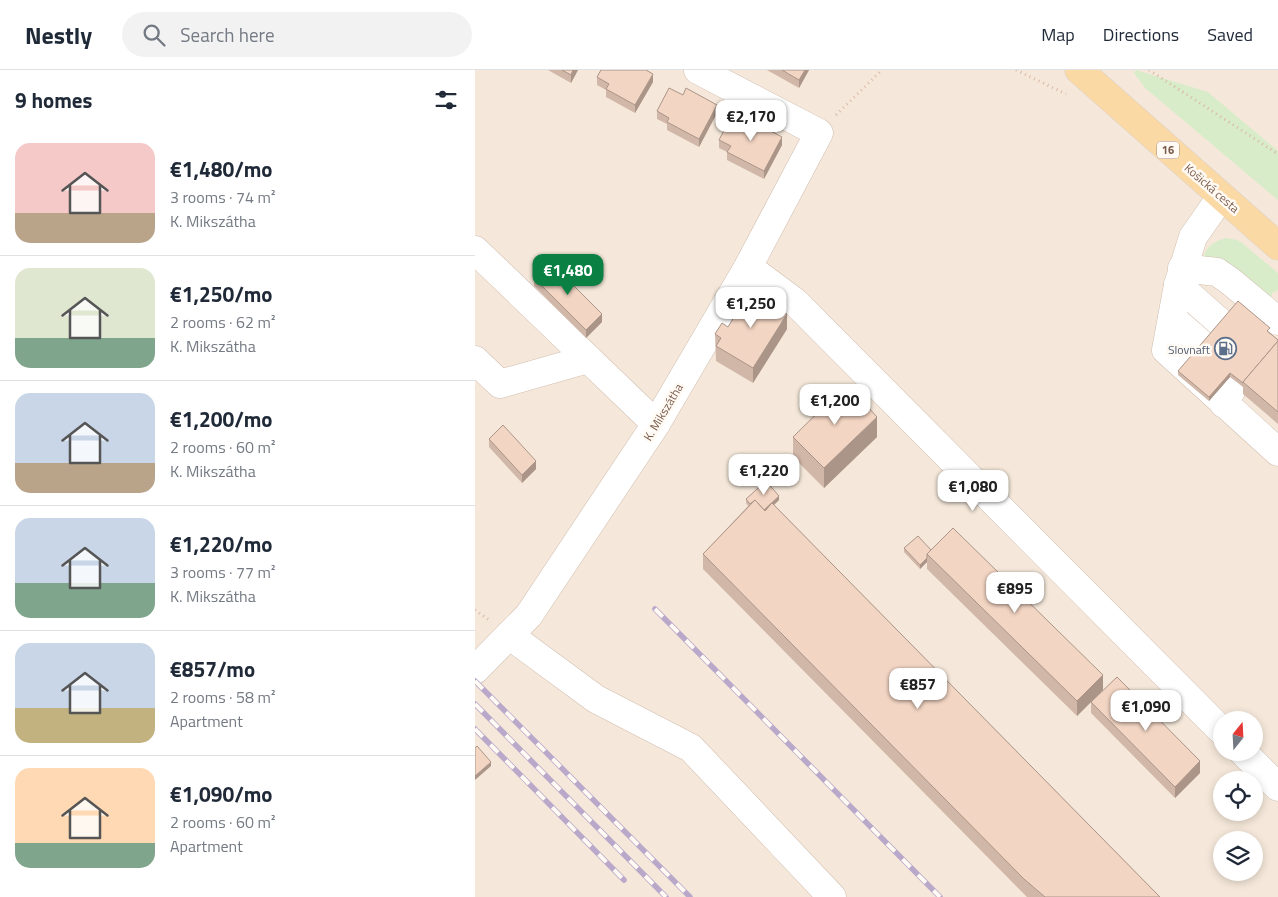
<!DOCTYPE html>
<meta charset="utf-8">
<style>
:root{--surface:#fff;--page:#f2f2f3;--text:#1f2937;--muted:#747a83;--line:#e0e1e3;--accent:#0b8043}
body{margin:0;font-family:"Titillium Web",sans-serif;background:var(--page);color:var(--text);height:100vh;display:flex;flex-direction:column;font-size:19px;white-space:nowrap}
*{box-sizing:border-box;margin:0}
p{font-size:16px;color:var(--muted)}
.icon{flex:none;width:28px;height:28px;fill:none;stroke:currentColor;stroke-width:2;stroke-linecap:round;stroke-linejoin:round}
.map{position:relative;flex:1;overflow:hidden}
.panel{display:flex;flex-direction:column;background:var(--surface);width:475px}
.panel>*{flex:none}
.needle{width:32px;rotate:18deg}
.controls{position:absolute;left:738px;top:641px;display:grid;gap:10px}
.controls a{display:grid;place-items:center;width:50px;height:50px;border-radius:50%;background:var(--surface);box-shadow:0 2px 8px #0003;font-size:25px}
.price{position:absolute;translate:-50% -42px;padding:0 11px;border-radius:10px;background:#fff;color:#222;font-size:16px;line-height:32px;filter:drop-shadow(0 1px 2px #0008)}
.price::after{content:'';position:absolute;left:50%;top:30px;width:15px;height:11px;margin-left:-8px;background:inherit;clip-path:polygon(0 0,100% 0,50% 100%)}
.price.selected{background:var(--accent);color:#fff}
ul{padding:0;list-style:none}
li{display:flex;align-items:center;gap:15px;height:125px;padding:0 15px}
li+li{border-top:1px solid var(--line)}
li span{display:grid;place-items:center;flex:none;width:140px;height:100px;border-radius:15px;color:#555}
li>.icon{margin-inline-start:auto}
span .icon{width:60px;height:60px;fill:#fffc;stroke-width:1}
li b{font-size:21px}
h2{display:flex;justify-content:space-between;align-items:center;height:60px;padding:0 15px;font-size:21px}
header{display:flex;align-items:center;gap:30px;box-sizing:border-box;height:70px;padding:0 25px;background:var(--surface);border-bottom:1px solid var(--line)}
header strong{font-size:24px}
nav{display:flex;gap:28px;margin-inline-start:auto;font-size:18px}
.search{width:350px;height:45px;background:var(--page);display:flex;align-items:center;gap:12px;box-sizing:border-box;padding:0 18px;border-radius:28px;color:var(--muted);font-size:19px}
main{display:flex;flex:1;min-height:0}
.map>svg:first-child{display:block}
</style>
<header>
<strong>Nestly</strong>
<div class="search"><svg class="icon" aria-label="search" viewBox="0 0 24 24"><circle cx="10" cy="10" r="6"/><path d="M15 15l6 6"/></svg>Search here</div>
<nav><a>Map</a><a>Directions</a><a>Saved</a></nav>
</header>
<main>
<section class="panel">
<h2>9 homes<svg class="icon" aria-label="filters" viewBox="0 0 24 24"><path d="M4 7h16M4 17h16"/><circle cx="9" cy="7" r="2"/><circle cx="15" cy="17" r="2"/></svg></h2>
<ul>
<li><span style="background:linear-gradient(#f6c9c9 70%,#b9a48a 0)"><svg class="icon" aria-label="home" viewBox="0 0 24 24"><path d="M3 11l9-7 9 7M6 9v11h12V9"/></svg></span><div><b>€1,480/mo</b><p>3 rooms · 74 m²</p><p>K. Mikszátha</p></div></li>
<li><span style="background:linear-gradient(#dfe7d0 70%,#7fa58c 0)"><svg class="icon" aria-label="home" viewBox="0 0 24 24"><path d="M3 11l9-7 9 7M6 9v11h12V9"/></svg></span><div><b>€1,250/mo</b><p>2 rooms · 62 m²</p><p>K. Mikszátha</p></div></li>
<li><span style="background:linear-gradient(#c9d6e8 70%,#b9a48a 0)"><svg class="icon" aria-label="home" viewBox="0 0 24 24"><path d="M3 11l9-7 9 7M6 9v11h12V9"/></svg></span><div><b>€1,200/mo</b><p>2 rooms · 60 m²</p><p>K. Mikszátha</p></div></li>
<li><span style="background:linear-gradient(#c9d6e8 65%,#7fa58c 0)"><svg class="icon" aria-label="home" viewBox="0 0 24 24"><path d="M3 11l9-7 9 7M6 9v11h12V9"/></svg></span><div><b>€1,220/mo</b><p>3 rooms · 77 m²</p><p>K. Mikszátha</p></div></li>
<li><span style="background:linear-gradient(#c9d6e8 65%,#c2b280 0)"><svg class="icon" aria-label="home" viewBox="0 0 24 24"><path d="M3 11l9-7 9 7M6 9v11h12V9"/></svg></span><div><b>€857/mo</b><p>2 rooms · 58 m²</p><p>Apartment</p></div></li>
<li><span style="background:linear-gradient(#ffd9b3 75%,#7fa58c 0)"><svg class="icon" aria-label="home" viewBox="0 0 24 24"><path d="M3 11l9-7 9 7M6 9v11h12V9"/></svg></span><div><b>€1,090/mo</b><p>2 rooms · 60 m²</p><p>Apartment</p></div></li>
</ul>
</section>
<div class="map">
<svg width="803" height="827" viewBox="0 0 803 827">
<rect width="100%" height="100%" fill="#fdf6ec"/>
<path fill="#f5e8da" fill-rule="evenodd" d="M0,0H803V827H0ZM746,650H779V682H746ZM746,710H779V742H746ZM746,770H779V802H746Z"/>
<g fill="#d8ecc9">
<path d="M661,0L733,22L803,81V130L670,18L659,3Z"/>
<path d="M751,168L762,170L767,173L803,203V220L797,223L796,234L728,189C730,177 740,171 751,168Z"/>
</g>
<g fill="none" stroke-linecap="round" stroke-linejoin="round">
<defs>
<g id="minor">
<path d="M746,127L718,167L703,215L691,280L803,382"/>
<path d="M0,180L181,354"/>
<path d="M273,197L320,232L746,660"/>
<path d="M707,198L742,202L755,211L803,251"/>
<path d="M703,215L782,285L764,306L749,334"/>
<path d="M697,248L754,298"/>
<path d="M0,290L25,314L113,289"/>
<path d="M34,565L121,629L216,678L357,827"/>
<path d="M0,600L54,545L181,354L273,197L344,63L223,0"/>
<path d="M768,682L803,717"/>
</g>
<path id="major" d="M604,0L803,176"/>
</defs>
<use href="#minor" stroke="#d1beb0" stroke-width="29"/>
<use href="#major" stroke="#dad1cd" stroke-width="29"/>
<g stroke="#d9b8a5" stroke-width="3" stroke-dasharray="1 4" stroke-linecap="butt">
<path d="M541,0L591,24"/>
<path d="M674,0L803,84"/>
<path d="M361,45L407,0"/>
<path d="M0,540L14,550"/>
</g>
<use href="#minor" stroke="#fff" stroke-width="28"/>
<use href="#major" stroke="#fbd9a5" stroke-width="28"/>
<defs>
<g id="rail">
<path d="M180,539L465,827"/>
<path d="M0,611L215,827"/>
<path d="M0,634L191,827"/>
<path d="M0,659L149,810"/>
</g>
</defs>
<use href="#rail" stroke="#b9a8c9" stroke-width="5.5"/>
<use href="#rail" stroke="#fffaf3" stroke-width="4" stroke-dasharray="11" stroke-linecap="butt"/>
</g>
<g fill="#d1b7a8">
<path d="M73,0H103L96,13Z"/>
<path d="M292,0H334L324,18Z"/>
<path d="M122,7L178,12L160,43L131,27V20L122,15Z"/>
<path d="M182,41L242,43L224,77L192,60V54L182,49Z"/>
<path d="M244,70L307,75L289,109L252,90V82L244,78Z"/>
<path d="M59,208L127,252L111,268L59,216Z"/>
<path d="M253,257L312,259L278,313L241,291L240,264Z"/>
<path d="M795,262L794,263L803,270V354L768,324V317L755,307L734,331L703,305V301Z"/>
<path d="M318,367H402L349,418L318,387Z"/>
<path d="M14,369L61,399L47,413L14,377Z"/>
<path d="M271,429L304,430L299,435L685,827H552L549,824L228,499V484L273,436L271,433Z"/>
<path d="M429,478L456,480L628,620L725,703L700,728L616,643V632L602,646L452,499V492L445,499L429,482Z"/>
</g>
<g fill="#aa9588">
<path d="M98,0H103L96,13V5Z"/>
<path d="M330,0H334L324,18V10Z"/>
<path d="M178,4V12L160,43V35Z"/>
<path d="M242,35V43L224,77V69Z"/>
<path d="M307,67V75L289,109V101Z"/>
<path d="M127,244V252L111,268V260Z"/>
<path d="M312,244V259L278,313V298Z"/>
<path d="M755,303V307L734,331V327Z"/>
<path d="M402,347V367L349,418V398Z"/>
<path d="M61,391V399L47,413V405Z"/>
<path d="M304,426V430L284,449V444Z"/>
<path d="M452,488V492L445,499V495Z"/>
<path d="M628,605V620L602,646V631Z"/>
<path d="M725,691V703L700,728V717Z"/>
<path d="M16,692V696L0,710V706Z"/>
</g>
<g fill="#f3d5c3" stroke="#aa9588">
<path d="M87,0H98L96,5Z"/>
<path d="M126,0H171L178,4L160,35L131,19L134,14L122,7Z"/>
<path d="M307,0H330L324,10Z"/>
<path d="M194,18L208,25L211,18L242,35L224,69L192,52L194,48L182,41Z"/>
<path d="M256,47L271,54L273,49L307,67L289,101L252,82L256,76L244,70Z"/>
<path d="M75,192L127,244L111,260L59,208Z"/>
<path d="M275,220L312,244L278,298L241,276L246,268L240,264L247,253L253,257Z"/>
<path d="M763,231L795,258L792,261L803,270V271L768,312V313L755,303L734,327L703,301Z"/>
<path d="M803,271V342L768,312Z"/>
<path d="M372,314L402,347L349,398L318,367Z"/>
<path d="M28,355L61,391L47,405L14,369Z"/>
<path d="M291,411L304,426L289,440L280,430L275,434L271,429Z"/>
<path d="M280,430L290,441L297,433L685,827H570L549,809L228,484Z"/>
<path d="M478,458L628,605L602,631L452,484Z"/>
<path d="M443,466L456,480L452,484V488L445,495L429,478Z"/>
<path d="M642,607L725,691L700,717L616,632Z"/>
<path d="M2,676L16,692L0,706V678Z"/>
</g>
<defs>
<symbol id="fuel-ring" viewBox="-11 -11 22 22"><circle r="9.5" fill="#fffaf3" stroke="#5c6f8a" stroke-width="1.5"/><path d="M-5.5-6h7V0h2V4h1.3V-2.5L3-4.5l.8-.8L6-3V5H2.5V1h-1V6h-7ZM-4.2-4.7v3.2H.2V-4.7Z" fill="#5c6f8a"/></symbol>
</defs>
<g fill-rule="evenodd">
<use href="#fuel-ring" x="738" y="266" width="25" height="25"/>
</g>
<g text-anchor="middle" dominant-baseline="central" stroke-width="5" stroke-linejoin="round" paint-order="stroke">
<rect fill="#fffaf3" stroke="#a28b7f" stroke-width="1" x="682" y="71.5" width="22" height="17" rx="4"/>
<g font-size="11" font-weight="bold" fill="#7a5c4d">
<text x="693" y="80">16</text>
</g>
<g font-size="12" fill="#7a5c4d" stroke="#fffaf3">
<text transform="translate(737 118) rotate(41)">Košická cesta</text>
<text transform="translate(188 342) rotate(-59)">K. Mikszátha</text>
</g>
<g font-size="12" fill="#4e5e75" stroke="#fffaf3" text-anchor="end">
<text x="735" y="279">Slovnaft</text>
</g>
</g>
</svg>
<div class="controls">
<a><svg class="needle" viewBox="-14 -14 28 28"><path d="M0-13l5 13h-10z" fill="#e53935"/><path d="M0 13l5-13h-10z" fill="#747a83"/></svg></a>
<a><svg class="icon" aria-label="locate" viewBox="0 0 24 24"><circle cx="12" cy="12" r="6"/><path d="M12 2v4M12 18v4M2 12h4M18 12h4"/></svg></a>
<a><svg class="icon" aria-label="layers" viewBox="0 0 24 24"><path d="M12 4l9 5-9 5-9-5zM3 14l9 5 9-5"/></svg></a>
</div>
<b class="price" style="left:276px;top:72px">€2,170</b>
<b class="price selected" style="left:93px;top:226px">€1,480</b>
<b class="price" style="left:276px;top:259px">€1,250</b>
<b class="price" style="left:360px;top:356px">€1,200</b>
<b class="price" style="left:289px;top:426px">€1,220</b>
<b class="price" style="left:498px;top:442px">€1,080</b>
<b class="price" style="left:540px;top:544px">€895</b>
<b class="price" style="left:443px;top:640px">€857</b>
<b class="price" style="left:671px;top:662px">€1,090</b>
</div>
</main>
